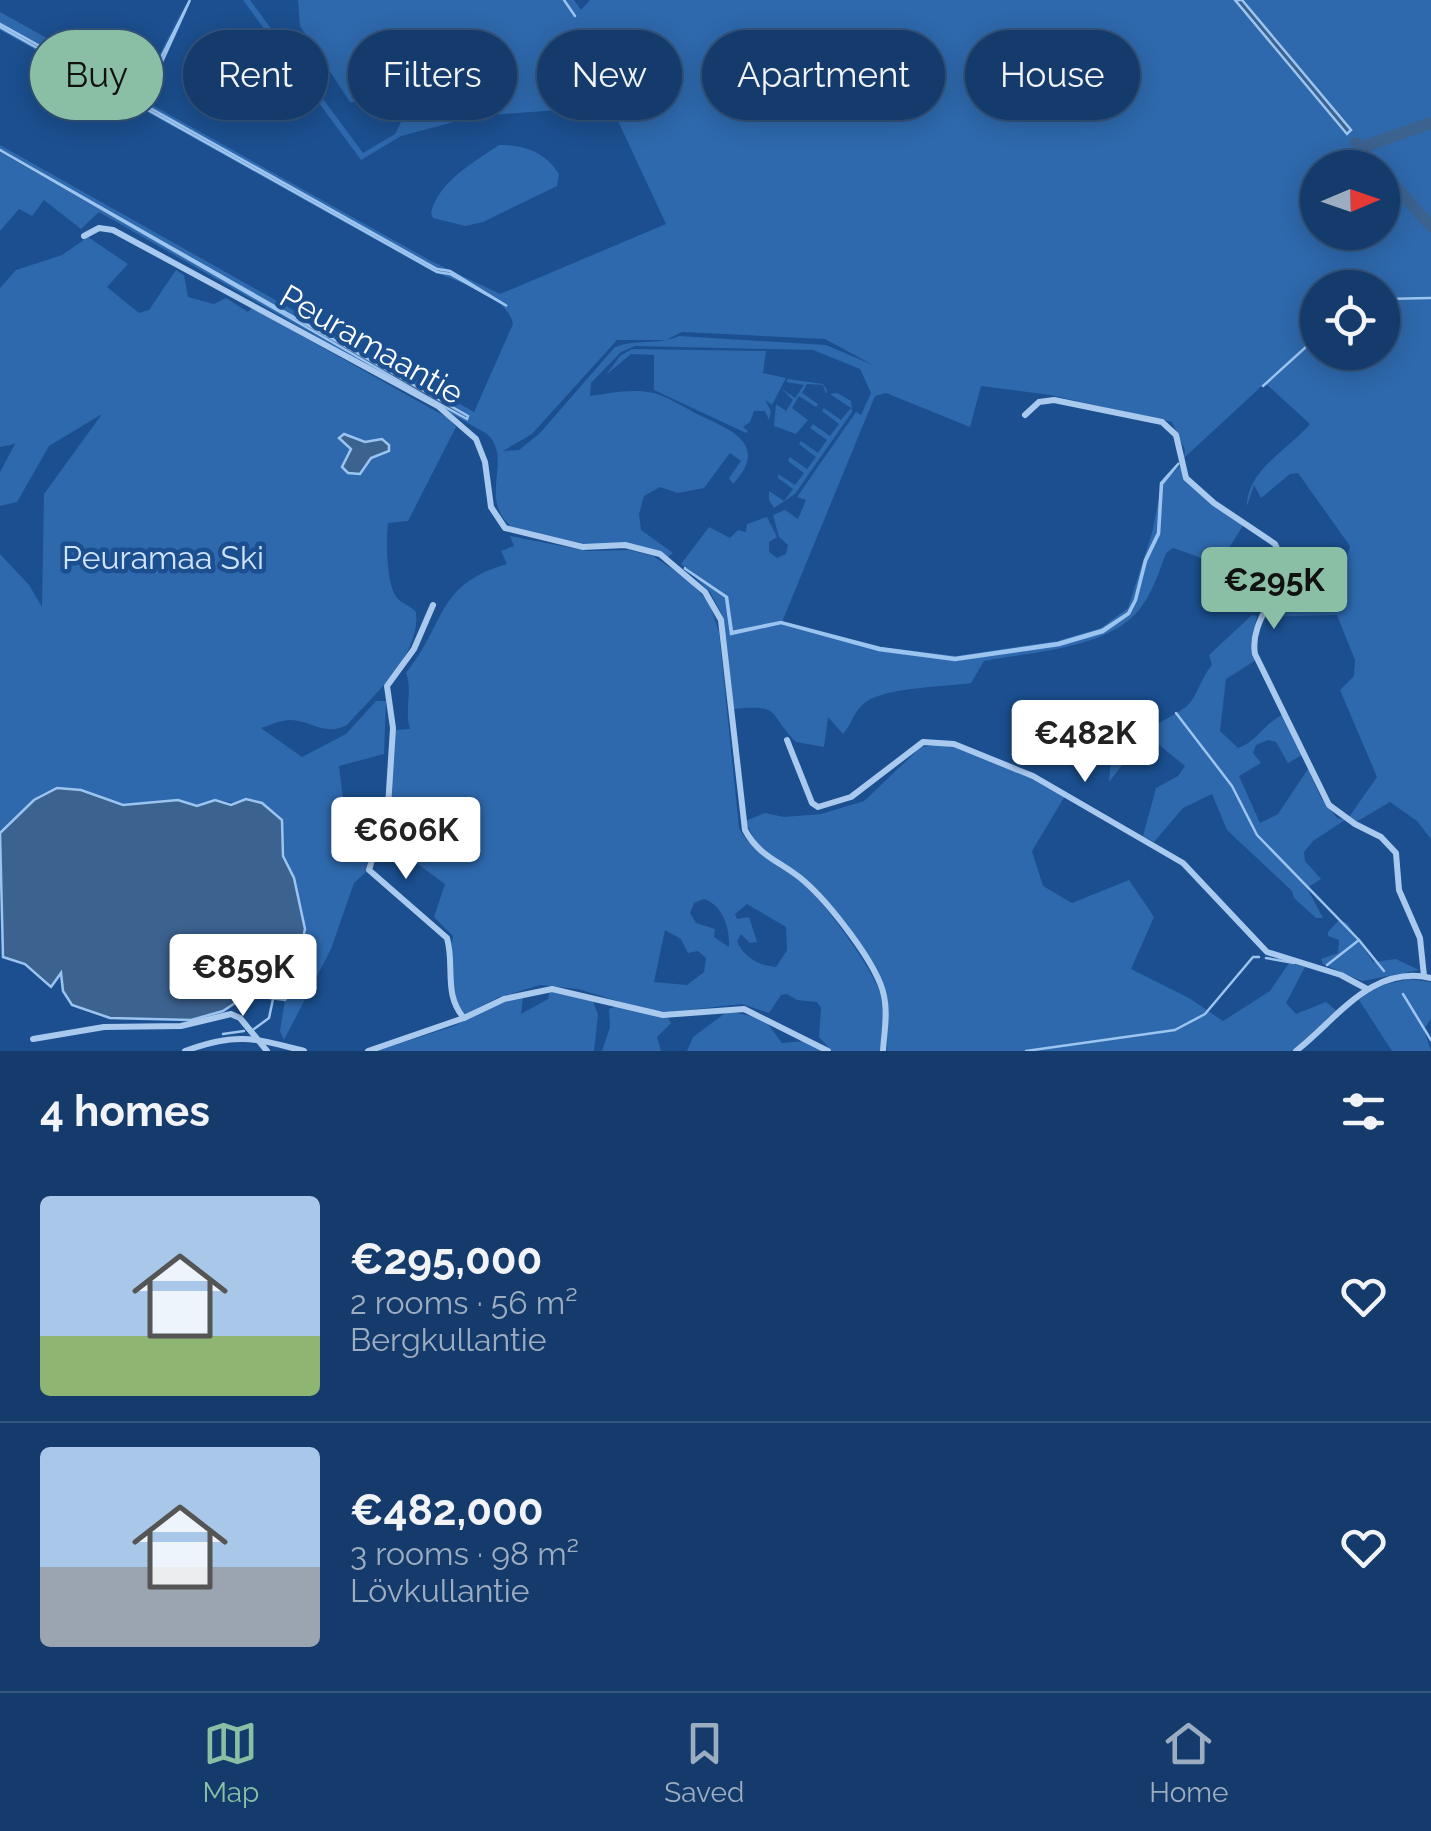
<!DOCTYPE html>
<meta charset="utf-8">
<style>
:root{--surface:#143b6b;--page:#214673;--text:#f1f3f6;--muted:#9dadc1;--line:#33557e;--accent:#8abfa5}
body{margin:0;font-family:Raleway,sans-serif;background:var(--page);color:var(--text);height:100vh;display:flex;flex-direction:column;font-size:38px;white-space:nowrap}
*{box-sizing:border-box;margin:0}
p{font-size:32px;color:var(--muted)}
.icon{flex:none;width:55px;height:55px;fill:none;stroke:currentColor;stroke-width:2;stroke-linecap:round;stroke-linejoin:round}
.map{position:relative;height:1051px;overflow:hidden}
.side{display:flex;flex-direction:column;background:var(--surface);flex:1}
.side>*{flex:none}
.banner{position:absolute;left:30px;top:30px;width:1372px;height:90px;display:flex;gap:20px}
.needle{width:65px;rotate:88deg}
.fabs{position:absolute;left:1300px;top:150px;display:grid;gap:20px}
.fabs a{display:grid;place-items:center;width:100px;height:100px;border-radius:50%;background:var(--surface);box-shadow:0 5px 25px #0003,0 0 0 2px var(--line);font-size:50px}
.price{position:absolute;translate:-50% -85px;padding:0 22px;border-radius:10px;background:#fff;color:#222;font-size:32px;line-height:65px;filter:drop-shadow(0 2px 5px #0008)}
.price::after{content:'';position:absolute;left:50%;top:60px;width:30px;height:22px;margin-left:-15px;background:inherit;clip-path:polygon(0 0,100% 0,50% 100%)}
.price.current{background:var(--accent);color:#111}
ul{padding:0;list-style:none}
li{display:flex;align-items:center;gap:30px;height:250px;padding:0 40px}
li+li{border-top:2px solid var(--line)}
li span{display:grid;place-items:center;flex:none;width:280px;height:200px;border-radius:10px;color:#555}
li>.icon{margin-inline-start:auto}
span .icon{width:120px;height:120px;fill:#fffc;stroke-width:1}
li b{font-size:42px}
h2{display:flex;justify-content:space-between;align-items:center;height:120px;padding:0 40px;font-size:42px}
.pill{padding:0 35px;border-radius:45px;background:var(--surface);box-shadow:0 5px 25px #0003,0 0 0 2px var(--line);font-size:35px;line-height:90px}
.pill.current{background:var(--accent);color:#111}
.tab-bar{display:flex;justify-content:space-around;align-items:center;height:140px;border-top:2px solid var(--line);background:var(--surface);font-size:28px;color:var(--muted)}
.tab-bar a{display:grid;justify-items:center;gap:5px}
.tab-bar .current{color:var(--accent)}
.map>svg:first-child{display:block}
</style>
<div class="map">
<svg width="1431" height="1051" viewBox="0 0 1431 1051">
<rect width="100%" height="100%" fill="#1b4f8f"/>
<g fill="#2e69ad" fill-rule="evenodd">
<path d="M187,0L139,101L0,24V12L136,88L147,80Z"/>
<path d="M192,0L149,93L154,106L431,261L500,294L666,224L611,106L477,116L401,136L361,160L243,0H250L363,153L395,134L402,120L381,100L350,102L300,26L298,0H574L581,10L590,0H1431V839L1417,821L1390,802L1356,822L1349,817L1377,777L1340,690L1354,676L1355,660L1337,615L1263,617L1280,586L1323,596L1337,591L1350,546L1298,473L1290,474L1261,498L1254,485L1247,506C1247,470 1289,449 1310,424L1265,383L1184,458L1185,450L1172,422L1050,395L981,386L970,427L886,393L875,396L782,622L879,647L956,656L1057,641L1101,628L1128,608L1152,533L1162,483L1180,466C1191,494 1220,508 1244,524L1219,564L1173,548L1166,553C1159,572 1152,594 1139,610C1107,649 1031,652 984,661L971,683C945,687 887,687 866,702C854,710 852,724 843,734L828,717L824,747L796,742C767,713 783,704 733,709L722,615L710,592L681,564L709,527L730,538L738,530L746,532L747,524L767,517L777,537L769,542V552L777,558L786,554L788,545L779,537L773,515L785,510L798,519L806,500L797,497L856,412L861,415L871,393L860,369L813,350L635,346L621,352L591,383L590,396C610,393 634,388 654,393C668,397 684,407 697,414C731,430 770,444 733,484L729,478L741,461L730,453L704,488L678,493L660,487L644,496L639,514L641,530L673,553L667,558L634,544H586L514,529C475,499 515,460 487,434L99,212L81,229L44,200L32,216L19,209L0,231V152L467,419L468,416L0,150V145L474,412L513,324C508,296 456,281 432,271L0,30V27L437,272L450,274L507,306L447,270L438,269L143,104ZM1318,168H1382V232H1318ZM1318,288H1382V352H1318ZM682,332L825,339L873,365L826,345L679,336C656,346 634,338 614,348L540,433L519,450L503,451L532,434L617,340H666Z"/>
<path d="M499,145C525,145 545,152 559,174L557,186L483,222L465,226L433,218L431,213C438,182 474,162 499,145Z"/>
<path d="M88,237L128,264L107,287L139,313L149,310L176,270L184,275L188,297L214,304L226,298L248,312L252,308L448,418L456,427L408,521L388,523C386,540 386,583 397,598C402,604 410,605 416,612C421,656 373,695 347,725C325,736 314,722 292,720C283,719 270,725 261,728L302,757L346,734L376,701H386L384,754L339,766L344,806L384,799V810L366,872L354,883L331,949L284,1040L280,1031L285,1000L292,989L305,929L294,878L283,856L282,820L267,807L215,800L197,806L178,800L123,805L81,790L34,800L0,833V554L29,585L42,607L44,494L102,414L49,446L17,502L0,506V472L15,444L0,447V288L16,270L62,255Z"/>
<path d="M632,349L766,351L763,373L786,378L772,405L765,400L771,411L769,420L765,411H754L750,422L743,427L748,431L746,433L654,390V355L631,354L606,375L620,356Z"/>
<path d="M788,379L823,384L827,390L826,394L823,385L807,384L802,393L818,404L816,407L799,396L792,408L808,420L796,434L774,426L776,404L786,411L793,400L782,389L795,398L804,385L786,382Z"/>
<path d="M837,393L851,401L852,412L795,494L774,508L769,500V491L784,501L793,489L778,478V474L795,485L804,473L788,461L790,457L807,469L816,457L799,444L801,441L818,453L827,440L810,428L813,424L830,436L839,424L822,411L824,408L841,420L851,408L830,394Z"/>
<path d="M510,536L587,551L629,550L653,556L687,579L709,602L719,632L739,828C754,856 779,864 802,883C822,899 877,973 881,997C884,1014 881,1034 880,1051H832L819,1037L821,1008L817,1002L797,1000L787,994L781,995L769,1013L742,1004L669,1012L647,1010L578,989L540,985L497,998L466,1014C446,998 449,959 453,936L434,917L445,884L412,860L418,823L407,809L390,806L395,730L410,729C404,710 413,691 406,673C447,622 435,585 507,564L501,551L514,546ZM704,899C723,905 730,929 729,947L714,937L715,929L696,923L690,913L694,903ZM747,904L786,927L787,950L776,967C760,966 743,957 737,941L741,934L750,943L757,942L749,917L737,919L735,914ZM665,930L681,939L688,953L698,951L706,958L704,972L687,985L654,982Z"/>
<path d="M1252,615L1257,616L1252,639L1256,660L1226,679L1220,731L1238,748C1255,743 1263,725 1282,715L1302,755L1288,763L1276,742L1268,740L1256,745L1253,753L1261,763L1239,776L1260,823L1278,814L1308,769L1321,798L1337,818L1345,820L1313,841L1304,852L1305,861L1321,879L1307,888L1323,918H1316L1294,898L1292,891L1227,830L1212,794L1183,808L1154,842L1143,836L1156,788L1178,776L1185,766L1158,744L1133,751L1109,782L1112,748C1125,741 1182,712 1188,705C1199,693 1200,679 1212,665L1209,655Z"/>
<path d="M946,744L1032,777L1065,796L1032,851L1043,886L1072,903L1129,880L1154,917L1131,969L1189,998L1223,1021L1270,991L1289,963L1305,967L1286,1003L1296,1014L1326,1002L1337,1011L1292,1051H887L888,1001L874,964L814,886L757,844L745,821L765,813L784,817L821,814L864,801L921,747Z"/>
<path d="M1338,921L1347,923L1373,962L1396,959L1419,970L1362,981L1323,964L1321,959L1338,953L1339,940L1328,936V932Z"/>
<path d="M1410,979L1431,982V1018L1424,1030L1431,1051H1392L1359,1000L1374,987Z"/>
<path d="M550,990L592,998L598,1015L594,1051H376L454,1026L497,1004L523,997L521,1014L548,999Z"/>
<path d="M617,1006L667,1016L671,1023L657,1037L661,1051H602L610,1027L609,1009Z"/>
<path d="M728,1011L764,1019L782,1043L806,1041L822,1051H687L693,1037Z"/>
</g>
<g fill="#3c6290" stroke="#9cc4f0" stroke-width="2.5">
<path d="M190,0L143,104L437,269L450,271L507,306L450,274L437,272L0,27V24L139,101Z"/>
<path d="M1235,0H1242L1351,130L1347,134Z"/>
<path d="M0,150L468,416L467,419L427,397Z"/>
<path d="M344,434L365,442L382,439L389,445V451L371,458L360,474L348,473L342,467L351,449L339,438Z"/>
<path d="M1179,463L1162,484L1159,534L1146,561L1136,600L1129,614L1103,632L1059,645L955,660L879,650L781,623L731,634L726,597L684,568L727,597L732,632L781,622L880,648L955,658L1058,643L1102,630L1128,613L1135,600L1145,560L1158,533L1161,483Z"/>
<path d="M57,788L81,790L123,805L178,800L197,806L215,800L231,805L246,799L262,803L282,820L283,856L294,878L305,929L292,990L285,1000L247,995L223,1011L191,1020L110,1018L72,1005L63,991L61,973L51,987L25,964L3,957L0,833L34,800Z"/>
</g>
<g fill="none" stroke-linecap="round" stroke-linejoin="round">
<g stroke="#9cc4f0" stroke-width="2.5">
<path d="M564,0L575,16"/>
<path d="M1382,299L1431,298"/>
<path d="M1263,386L1318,336"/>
<path d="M1176,713L1232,786L1257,835L1359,940"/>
<path d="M1266,958L1294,963"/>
<path d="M1327,965L1359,940L1384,971"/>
<path d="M1403,994L1431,1040"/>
<path d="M254,1029L269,1018L273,999"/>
<path d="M223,1034L244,1031"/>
<path d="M1026,1051L1175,1030L1205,1014L1253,957H1259"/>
</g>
<g stroke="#3c6290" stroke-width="12">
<path d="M1356,143L1378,168"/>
<path d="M1360,148L1431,123"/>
<path d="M1382,172L1431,226"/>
</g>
<g stroke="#a9c9ee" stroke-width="6">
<path d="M84,236L99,228L113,230L438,406L476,439L485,462L491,507L505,528L583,547L625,545L660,554L705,592L721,620L745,830C759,857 782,862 804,881C828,902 878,964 884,996C888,1014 884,1033 883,1051"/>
<path d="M1025,415L1039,402L1054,400L1162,422L1176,435L1186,478L1214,503L1275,544C1297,586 1248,613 1255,654L1329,805L1355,824L1381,837L1396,853L1399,890L1420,938L1424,976"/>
<path d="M433,605L414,649L387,686L393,728L388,807L369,870L447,938C455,966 443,994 464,1018L504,999L552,989L663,1015L744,1009L828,1051"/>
<path d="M787,740L812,803L818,807L851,797L923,742L954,744L1033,776L1183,863L1267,952L1341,975L1367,989"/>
<path d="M33,1039L104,1027L181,1026L231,1014L240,1018L267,1051"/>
<path d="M185,1051C236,1032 254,1038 304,1051"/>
<path d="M368,1051L464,1018"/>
<path d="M1296,1051C1337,1019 1372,964 1431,978"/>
</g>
</g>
<g text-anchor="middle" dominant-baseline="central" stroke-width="9" stroke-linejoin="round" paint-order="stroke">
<g font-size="32" fill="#fff" stroke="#1b4f8f">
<text transform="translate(372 344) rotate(30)">Peuramaantie</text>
</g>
<g font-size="32" fill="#cfe3fa" stroke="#1b4f8f">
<text x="163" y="557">Peuramaa Ski</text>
</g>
</g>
</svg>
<div class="fabs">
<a><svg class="needle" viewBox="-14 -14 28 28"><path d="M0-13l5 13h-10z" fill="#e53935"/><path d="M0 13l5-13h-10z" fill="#9dadc1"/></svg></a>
<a><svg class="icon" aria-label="locate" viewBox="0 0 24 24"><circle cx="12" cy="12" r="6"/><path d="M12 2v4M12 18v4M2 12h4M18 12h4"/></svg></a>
</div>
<b class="price current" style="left:1274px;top:632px">€295K</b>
<b class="price" style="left:1085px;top:785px">€482K</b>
<b class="price" style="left:406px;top:882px">€606K</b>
<b class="price" style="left:243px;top:1019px">€859K</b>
<div class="banner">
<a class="pill current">Buy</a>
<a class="pill">Rent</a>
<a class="pill">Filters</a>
<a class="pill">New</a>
<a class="pill">Apartment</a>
<a class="pill">House</a>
</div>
</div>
<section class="side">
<h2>4 homes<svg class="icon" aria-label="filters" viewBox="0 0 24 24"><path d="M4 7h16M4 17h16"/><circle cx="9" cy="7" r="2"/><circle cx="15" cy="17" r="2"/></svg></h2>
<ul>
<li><span style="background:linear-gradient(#a9c7e8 70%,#8fb573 0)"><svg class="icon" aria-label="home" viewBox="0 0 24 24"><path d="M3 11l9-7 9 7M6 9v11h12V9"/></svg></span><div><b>€295,000</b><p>2 rooms · 56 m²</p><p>Bergkullantie</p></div><svg class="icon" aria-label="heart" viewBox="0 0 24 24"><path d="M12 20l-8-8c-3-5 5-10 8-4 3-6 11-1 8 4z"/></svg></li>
<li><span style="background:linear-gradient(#a9c7e8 60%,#9aa5b1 0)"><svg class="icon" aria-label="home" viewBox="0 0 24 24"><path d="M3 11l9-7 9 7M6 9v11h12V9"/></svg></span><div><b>€482,000</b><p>3 rooms · 98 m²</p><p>Lövkullantie</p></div><svg class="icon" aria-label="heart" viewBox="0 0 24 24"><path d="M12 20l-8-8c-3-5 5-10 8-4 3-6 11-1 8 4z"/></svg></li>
</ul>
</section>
<nav class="tab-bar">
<a class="current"><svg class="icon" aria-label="map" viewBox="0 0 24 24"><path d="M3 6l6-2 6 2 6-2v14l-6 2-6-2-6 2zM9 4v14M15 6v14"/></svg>Map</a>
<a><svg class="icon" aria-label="saved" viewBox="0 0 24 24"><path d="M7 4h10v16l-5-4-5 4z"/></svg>Saved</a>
<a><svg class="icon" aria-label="home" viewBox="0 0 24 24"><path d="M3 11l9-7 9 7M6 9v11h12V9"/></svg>Home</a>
</nav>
